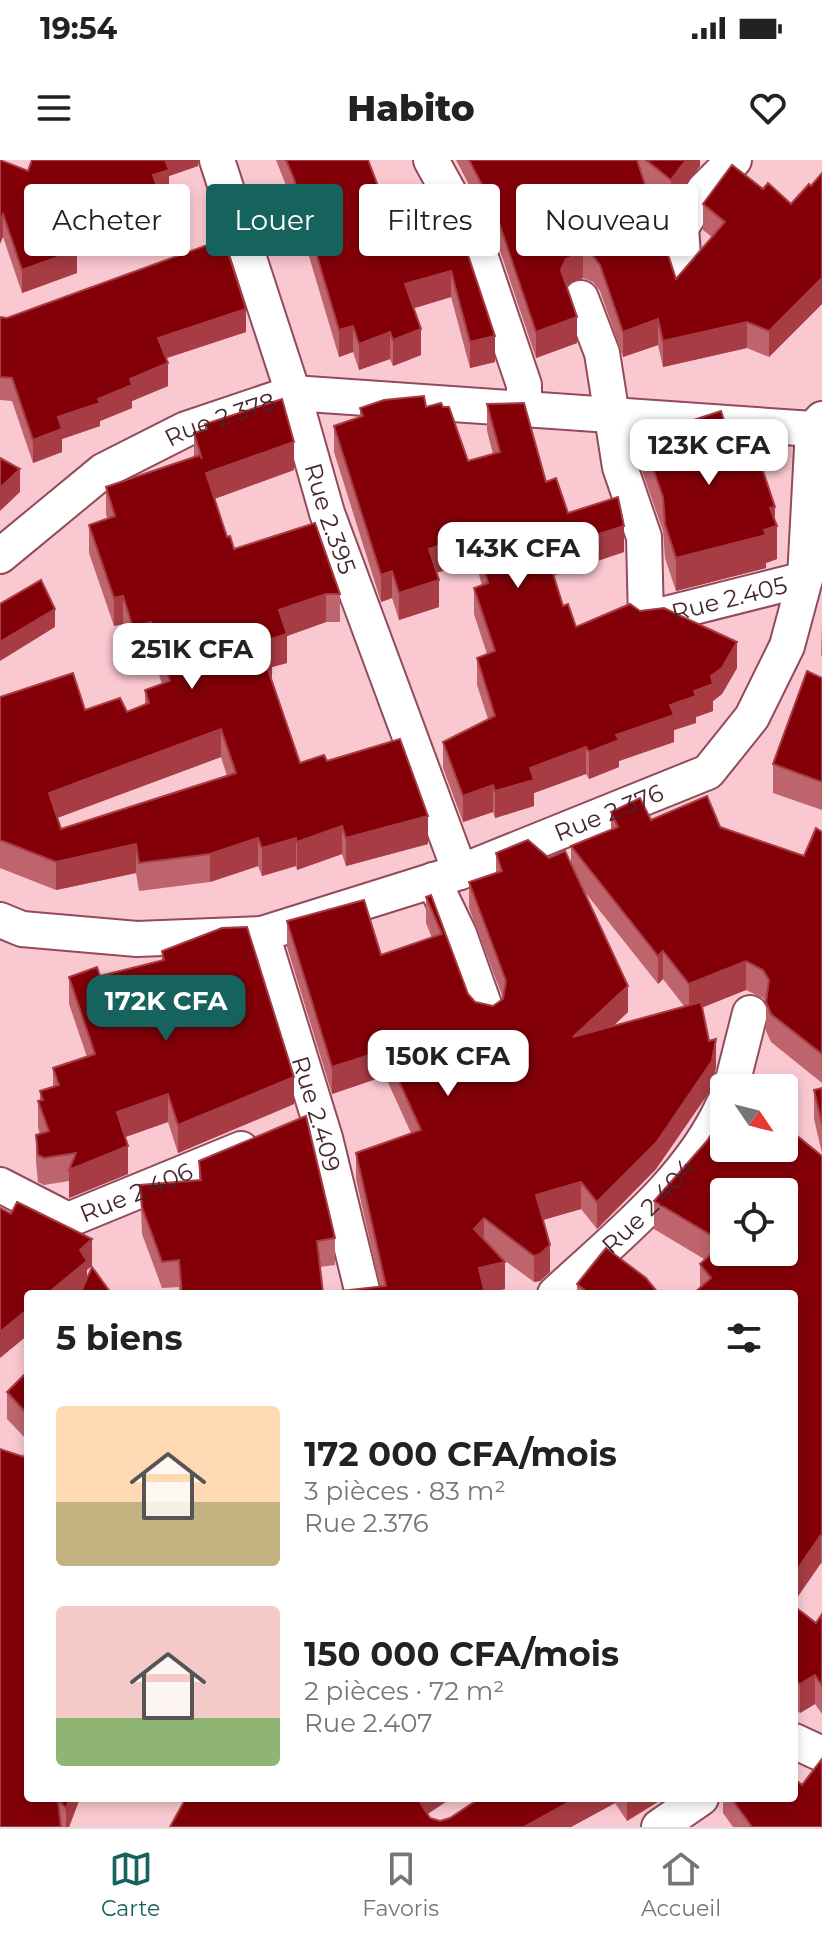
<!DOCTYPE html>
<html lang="fr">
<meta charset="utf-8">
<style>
:root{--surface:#fff;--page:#f6f6f6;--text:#222;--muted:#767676;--line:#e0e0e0;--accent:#16635d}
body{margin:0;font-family:Montserrat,sans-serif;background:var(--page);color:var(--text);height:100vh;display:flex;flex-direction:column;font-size:30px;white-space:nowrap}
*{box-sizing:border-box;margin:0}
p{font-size:26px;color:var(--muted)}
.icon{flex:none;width:44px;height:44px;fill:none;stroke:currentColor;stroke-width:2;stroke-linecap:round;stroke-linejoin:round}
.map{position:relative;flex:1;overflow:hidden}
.drawer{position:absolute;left:24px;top:1130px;width:774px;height:512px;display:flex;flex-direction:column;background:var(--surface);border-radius:8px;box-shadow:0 4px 12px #0003}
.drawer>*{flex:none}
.top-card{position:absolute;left:24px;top:24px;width:774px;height:72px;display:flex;gap:16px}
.needle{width:52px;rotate:125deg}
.controls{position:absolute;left:710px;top:914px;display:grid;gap:16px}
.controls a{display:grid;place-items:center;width:88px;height:88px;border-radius:8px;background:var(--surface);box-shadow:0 4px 12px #0003;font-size:40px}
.price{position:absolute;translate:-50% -68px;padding:0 18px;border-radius:16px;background:#fff;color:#222;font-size:26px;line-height:52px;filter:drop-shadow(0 2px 4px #0008)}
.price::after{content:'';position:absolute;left:50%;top:48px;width:24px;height:18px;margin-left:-12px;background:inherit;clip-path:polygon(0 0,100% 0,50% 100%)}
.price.selected{background:var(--accent);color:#fff}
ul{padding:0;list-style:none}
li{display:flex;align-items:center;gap:24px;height:200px;padding:0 32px}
li span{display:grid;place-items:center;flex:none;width:224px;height:160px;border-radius:8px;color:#555}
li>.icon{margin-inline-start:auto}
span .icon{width:96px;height:96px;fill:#fffc;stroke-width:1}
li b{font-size:34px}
h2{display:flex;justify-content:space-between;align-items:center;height:96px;padding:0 32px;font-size:34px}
.tag{padding:0 28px;border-radius:8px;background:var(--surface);box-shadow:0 4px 12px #0003;font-size:28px;line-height:72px}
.tag.selected{background:var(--accent);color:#fff}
.status{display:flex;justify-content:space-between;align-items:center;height:56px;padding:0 40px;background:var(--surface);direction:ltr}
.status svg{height:22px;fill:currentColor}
header{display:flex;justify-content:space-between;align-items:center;height:104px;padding:0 32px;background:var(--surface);font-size:36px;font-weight:800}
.menu{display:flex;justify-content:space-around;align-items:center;height:112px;border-top:2px solid var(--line);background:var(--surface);font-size:22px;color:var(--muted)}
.menu a{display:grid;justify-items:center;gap:4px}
.menu .selected{color:var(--accent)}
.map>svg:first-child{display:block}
</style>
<div class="status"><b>19:54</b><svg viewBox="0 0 49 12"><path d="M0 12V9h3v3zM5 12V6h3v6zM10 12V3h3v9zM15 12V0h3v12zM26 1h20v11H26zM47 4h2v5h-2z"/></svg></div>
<header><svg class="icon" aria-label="menu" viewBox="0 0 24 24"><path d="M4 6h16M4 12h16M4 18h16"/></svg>Habito<svg class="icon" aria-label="heart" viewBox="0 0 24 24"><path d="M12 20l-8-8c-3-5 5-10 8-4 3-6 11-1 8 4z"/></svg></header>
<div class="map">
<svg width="822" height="1667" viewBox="0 0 822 1667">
<rect width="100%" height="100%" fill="#fac8d1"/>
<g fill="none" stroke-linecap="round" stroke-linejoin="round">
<defs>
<g id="minor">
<path id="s1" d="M217,0L293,233L327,353L460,712"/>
<path d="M431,0L475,80L524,225V249"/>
<path d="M684,107L681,68L704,30L734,0"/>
<path id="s2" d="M581,138L602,193L620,307L644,377L646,459L805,419"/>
<path id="s3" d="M0,396L103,311L186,269L293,233L813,269"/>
<path d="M433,720L459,774L487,853"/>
<path id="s4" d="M0,760L22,769L137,779L262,774L460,712L708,612L752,557L787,486L805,419L813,269L822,259"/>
<path id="s5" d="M262,774L325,978L363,1134"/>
<path d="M731,928L750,853"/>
<path id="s6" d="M0,1025L68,1060L241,989"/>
<path id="s7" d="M555,1134C615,1078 690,1020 724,943"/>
<path d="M794,1581L822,1594"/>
<path d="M659,1667L701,1638"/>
</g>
</defs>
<use href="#minor" stroke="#914b5a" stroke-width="38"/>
<use href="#minor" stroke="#fff" stroke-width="34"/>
</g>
<g fill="#be646c" fill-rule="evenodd">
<path d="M0,0L28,11L32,0H199L198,6L169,16V33L160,36L168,80L144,88L128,51L71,70L77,113L22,133L3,77Z"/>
<path d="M276,0H368L394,68L435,70L495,202L470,208L451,137L414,148L421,195L393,206L390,199L359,210L353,192L339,197L294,46Z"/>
<path d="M456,0H700V6L671,45L645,25L676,119L712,77L703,70V44L763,29L791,44L811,26L822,13V144L769,197L747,188L663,207L658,185L623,197L600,131L593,122L583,118L566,125L577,183L536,198L494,73Z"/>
<path d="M0,157L7,158L246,172L166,198L168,226L132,241V248L100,261V266L62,279V292L33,303L12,241L0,240Z"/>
<path d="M487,244L546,322L568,353L624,392L553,416L563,446L576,467L640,451L737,508L722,534L713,541V551L696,557V563L674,570V582L619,601V607L589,619L586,614L534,633V646L495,658L493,652L463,662L443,608V582L488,559L477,525V498L487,494L474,454V428L482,425L475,401L436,413L439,447L399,460L392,438L381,442L334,292V266L360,257V248L426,247L468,301L493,294L487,271Z"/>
<path d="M205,264L294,310L214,339L227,377L234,389L340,434V462H326L287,476V503L272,507V520L300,603L327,601L428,684L346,706L342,694L297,710L296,706L262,716L258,706L210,722L139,731L136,713L56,730L0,708V537L85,550L127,552L145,545V530L162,524L151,490L133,496L123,464L114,466L89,393V365L108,359L106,355V327L194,297V273L205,270ZM221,597L227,616L61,669L57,658Z"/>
<path d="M642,277L735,294L775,360L777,399L766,403V408L676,431L665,398L663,371L642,311Z"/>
<path d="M822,464V496L821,495Z"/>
<path d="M822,518V650L773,633V604Z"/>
<path d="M611,652L651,660L720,667L804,696L822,672V923L771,882L766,871V843L763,838L746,830L702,847L709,881L716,906L712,928L656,1009L597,1069L581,1049L543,1060L550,1112L540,1121L534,1122L500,1097L505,1129L485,1134H179V1127L162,1128L142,1074L140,1025L199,1020V1001L335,1078V1105L320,1107L323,1133L380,1126L356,1019V993L411,973L385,916L332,934L287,787V761L381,795L432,778L426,763V737L468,834L475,842L493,846L503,838L469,748V722L496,713V693L549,698L571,703V686L611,670ZM584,731L658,824L663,819L684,846L613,866L628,852Z"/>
<path d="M162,791L294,944L178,993L168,962L125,977L128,1014L69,1038V1021L44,1025L38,1022L36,1002V975L40,974L38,968V941L40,940V931L53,927V908L87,897L69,844V817L100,816L162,800Z"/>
<path d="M822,928V993L814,959V930Z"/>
<path d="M822,996V1404L821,1403L794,1442V1134L700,1128V1104L704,1099L654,1069V1041Z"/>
<path d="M577,1124L659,1134H577Z"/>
<path d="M28,1215V1281L7,1259V1232Z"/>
<path d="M24,1297L28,1638H80L69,1667H0Z"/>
<path d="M794,1446L816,1463L822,1454V1554L815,1544L800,1553L794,1548Z"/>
<path d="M802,1625L822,1667H733L723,1653V1638H794Z"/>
<path d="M480,1638H664L627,1661L615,1643L571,1667H170L427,1654L430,1658L440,1661L450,1658Z"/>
</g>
<g fill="#a73c44">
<path d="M163,0H199L198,6L169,16V33L153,38V15Z"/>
<path d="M686,0H700V6L671,45V20Z"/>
<path d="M128,28V51L64,73V50Z"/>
<path d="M3,54V77L0,84V61Z"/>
<path d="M168,57V80L144,88V65Z"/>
<path d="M77,90V113L22,133V110Z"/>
<path d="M583,92V118L566,125L561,110L566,99Z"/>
<path d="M451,111V137L405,151V124Z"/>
<path d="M822,118V144L769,197V171Z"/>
<path d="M246,149V172L158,201V178Z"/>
<path d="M577,157V183L536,198V172Z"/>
<path d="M658,159V185L623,197V172Z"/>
<path d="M747,162V188L663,207V181Z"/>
<path d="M353,166V192L339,197V170Z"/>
<path d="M421,169V195L393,206V180Z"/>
<path d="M390,172V199L359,210V184Z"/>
<path d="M495,176V202L470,208V182Z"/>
<path d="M168,203V226L132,241V248L100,261V266L62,279V292L33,303V280L58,257L98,239L130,219Z"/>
<path d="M294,282V310L206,342V313Z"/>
<path d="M20,309V332L0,351V328Z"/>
<path d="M775,347V367L777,366V399L766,403V408L676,431V398L764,370L770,348Z"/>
<path d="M624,366V392L546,418V391Z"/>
<path d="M475,374V401L429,415V389Z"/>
<path d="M392,411V438L381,442V415Z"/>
<path d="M439,420V447L399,460V433Z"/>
<path d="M326,434V462L287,476V503L272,507V531L265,509V481L279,450Z"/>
<path d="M123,436V464L114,466V438Z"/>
<path d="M55,449V467L0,501V482Z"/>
<path d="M151,462V490L133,496V468Z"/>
<path d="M737,482V508L722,534L713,541V551L696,557V563L674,570V582L619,601V607L589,619V592L616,575L694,531L711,516Z"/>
<path d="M221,569V597L49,661V633Z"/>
<path d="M586,587V614L534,633V646L495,658V631L530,608Z"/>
<path d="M493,625V652L463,662V636Z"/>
<path d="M428,656V684L346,706V678Z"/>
<path d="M342,666V694L297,710V682Z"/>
<path d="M258,678V706L210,722V694Z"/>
<path d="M296,678V706L262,716V688Z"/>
<path d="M136,684V713L56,730V702Z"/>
<path d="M663,791V819L658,824V796Z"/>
<path d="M746,801V830L689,853V824Z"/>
<path d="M628,826V852L573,904V877Z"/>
<path d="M716,879V906L712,928L656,1009L597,1069V1042Z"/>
<path d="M385,890V916L332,934V907Z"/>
<path d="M294,917V944L178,993V965Z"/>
<path d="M168,934V962L117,980V952Z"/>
<path d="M128,986V1014L69,1038V1010Z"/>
<path d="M581,1022V1049L536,1062V1035Z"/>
<path d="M484,1058V1085L474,1069Z"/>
<path d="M92,1079V1106L87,1110V1127L79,1134H47L80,1090Z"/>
<path d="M550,1085V1112L540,1121L534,1122V1096Z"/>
<path d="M505,1102V1129L479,1134V1108Z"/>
<path d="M28,1149V1175L0,1198V1172Z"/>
<path d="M821,1375V1403L794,1442V1414Z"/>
<path d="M815,1515V1544L800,1553V1524Z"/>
<path d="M70,1638H80L69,1667H66V1648Z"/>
<path d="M421,1638H452L423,1657L420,1642Z"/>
<path d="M576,1638H615V1643L571,1667H524Z"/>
<path d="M627,1638H664L627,1661Z"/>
</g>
<g fill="#830008" stroke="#a73c44" stroke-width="2" fill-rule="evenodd">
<path d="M0,0L28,11L32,0H165L169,10L153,15L168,57L144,65L128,28L64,50L77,90L22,110L3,54L0,61Z"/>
<path d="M286,0H368L394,68L430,55L435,70L457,62L495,176L470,182L451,111L405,124L421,169L393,180L390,172L359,184L353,166L339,170L294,19Z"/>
<path d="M469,0H637L676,119L725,62L703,44L732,5L763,29L768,23L791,44L809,24L811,26L822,13V118L769,171L747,162L663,181L658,159L623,172L600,105L593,96L583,92L566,99L561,110L577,157L536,172L494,48Z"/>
<path d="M646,0H686L671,20Z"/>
<path d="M224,79L246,149L158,178L168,203L130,219L132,225L98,239L100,243L58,257L62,269L33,280L12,218L0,217V157L7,158Z"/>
<path d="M424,236L426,247L441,243L443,247H449L468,301L500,292L487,244L524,243L546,322L556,318L568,353L618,337L624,366L546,391L563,446L568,444L576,467L630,444L640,451L664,448L737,482L722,508L711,516L713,524L694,531L696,536L670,545L674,555L616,575L619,580L589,592L586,587L530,608L534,620L495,631L493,625L463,636L443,582L495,556L477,498L495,491L474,428L488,423L475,374L429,389L439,420L399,433L392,411L381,415L334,266L363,256L360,248L384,240Z"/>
<path d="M282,239L294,282L206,313L227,377L230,376L234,389L315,363L340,434H326L279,450L287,474L265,481L272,503L266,504L300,603L324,595L327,601L400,579L428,656L346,678L342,666L297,682L296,678L262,688L258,678L210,694L139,703L136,684L56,702L0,680V537L73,513L85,550L120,538L127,552L149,543L145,530L170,521L151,462L133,468L123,436L114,438L89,365L115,356L106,327L200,295L202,299L194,273L207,269L205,264ZM221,569L236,613L61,669L49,633Z"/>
<path d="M721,251L735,294L755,287L775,347L770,348L777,366L764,370L766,375L676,398L665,364L663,337L642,277Z"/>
<path d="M0,298L20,309L0,328Z"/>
<path d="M41,420L55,449L0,482V444Z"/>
<path d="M807,511L822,518V622L773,604Z"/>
<path d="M707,636L720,667L804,696L816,668L822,672V894L771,854L766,842L769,820L763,810L746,801L689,824L663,791L658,796L571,686L618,667L611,652L640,638L651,660Z"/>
<path d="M528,680L549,698L565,691L628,826L573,877L701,842L709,881L716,879L712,901L656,983L597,1042L581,1022L536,1035L550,1085L540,1094L534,1096L484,1058L474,1069L505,1102L479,1108L485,1134H182L179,1100L162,1102L142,1047L140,1025L201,1020L199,1001L306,956L335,1078L317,1081L323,1133L386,1126L356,993L421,970L385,890L332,907L287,761L364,740L381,795L442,774L426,737L431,735L468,834L475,842L493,846L503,839L506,821L469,722L502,711L496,693Z"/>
<path d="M247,767L294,917L178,965L168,934L117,952L128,986L69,1010L76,993L44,998L38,995L36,975L49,971L38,941L43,940L40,931L59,925L53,908L95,894L69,817L97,807L100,816L164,800L162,791L222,768Z"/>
<path d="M822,928V964L814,930Z"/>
<path d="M724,954V988H784V965L822,996V1375H821L794,1414V1134H693L711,1118L700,1104L724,1083L654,1041L707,981ZM724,1032H784V1092H724Z"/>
<path d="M17,1042L92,1079L80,1090L87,1101L47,1134H28V1149L0,1172V1048L11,1054Z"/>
<path d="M606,1088L646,1118L659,1134H590L577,1124Z"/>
<path d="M92,1107L111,1133L123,1134H80Z"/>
<path d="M26,1213L28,1215V1255L7,1232Z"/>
<path d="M28,1284V1638H70L66,1648L58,1640L61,1667H0V1289L24,1297Z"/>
<path d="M794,1446L816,1463L822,1454V1526L815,1515L800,1524L794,1520Z"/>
<path d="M822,1599V1667H752L731,1638H794V1624L797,1621L802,1625Z"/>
<path d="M186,1638H421L420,1642L430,1658L440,1661L450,1658L480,1638H576L524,1667H170Z"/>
</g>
<g text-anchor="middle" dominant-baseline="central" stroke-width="8" stroke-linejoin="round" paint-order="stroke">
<g font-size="24" fill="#46262d" stroke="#fddbe0">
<text stroke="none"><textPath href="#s3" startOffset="262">Rue 2.378</textPath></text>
<text stroke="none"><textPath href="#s1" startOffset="376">Rue 2.395</textPath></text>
<text stroke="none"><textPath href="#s2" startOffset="416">Rue 2.405</textPath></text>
<text stroke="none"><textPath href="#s4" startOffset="632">Rue 2.376</textPath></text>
<text stroke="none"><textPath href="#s5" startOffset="188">Rue 2.409</textPath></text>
<text stroke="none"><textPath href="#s6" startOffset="150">Rue 2.406</textPath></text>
<text stroke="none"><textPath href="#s7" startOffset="128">Rue 2.404</textPath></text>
</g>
</g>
</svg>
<div class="controls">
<a><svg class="needle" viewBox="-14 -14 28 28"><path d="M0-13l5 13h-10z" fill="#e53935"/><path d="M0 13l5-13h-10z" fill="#767676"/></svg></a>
<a><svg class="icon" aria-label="locate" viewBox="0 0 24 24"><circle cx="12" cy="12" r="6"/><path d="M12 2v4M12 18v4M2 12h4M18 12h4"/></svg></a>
</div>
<b class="price" style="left:709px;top:327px">123K CFA</b>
<b class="price" style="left:518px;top:430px">143K CFA</b>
<b class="price" style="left:192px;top:531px">251K CFA</b>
<b class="price selected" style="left:166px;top:883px">172K CFA</b>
<b class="price" style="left:448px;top:938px">150K CFA</b>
<div class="top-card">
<a class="tag">Acheter</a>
<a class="tag selected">Louer</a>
<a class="tag">Filtres</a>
<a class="tag">Nouveau</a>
</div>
<section class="drawer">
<h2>5 biens<svg class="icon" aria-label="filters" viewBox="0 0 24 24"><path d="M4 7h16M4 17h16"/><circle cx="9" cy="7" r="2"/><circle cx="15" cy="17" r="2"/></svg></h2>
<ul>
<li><span style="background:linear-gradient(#ffd9b3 60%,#c2b280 0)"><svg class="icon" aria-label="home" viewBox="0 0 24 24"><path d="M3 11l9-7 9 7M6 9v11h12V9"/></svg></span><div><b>172 000 CFA/mois</b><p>3 pièces · 83 m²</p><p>Rue 2.376</p></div></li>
<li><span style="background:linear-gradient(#f6c9c9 70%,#8fb573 0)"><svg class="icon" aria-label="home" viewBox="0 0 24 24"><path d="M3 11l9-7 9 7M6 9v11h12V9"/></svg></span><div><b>150 000 CFA/mois</b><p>2 pièces · 72 m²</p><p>Rue 2.407</p></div></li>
</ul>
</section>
</div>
<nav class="menu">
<a class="selected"><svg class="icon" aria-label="map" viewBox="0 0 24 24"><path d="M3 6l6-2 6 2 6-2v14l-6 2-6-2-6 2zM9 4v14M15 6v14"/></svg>Carte</a>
<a><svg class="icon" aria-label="saved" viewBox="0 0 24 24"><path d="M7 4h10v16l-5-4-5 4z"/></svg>Favoris</a>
<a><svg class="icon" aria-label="home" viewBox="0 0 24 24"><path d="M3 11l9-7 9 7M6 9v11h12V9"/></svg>Accueil</a>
</nav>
